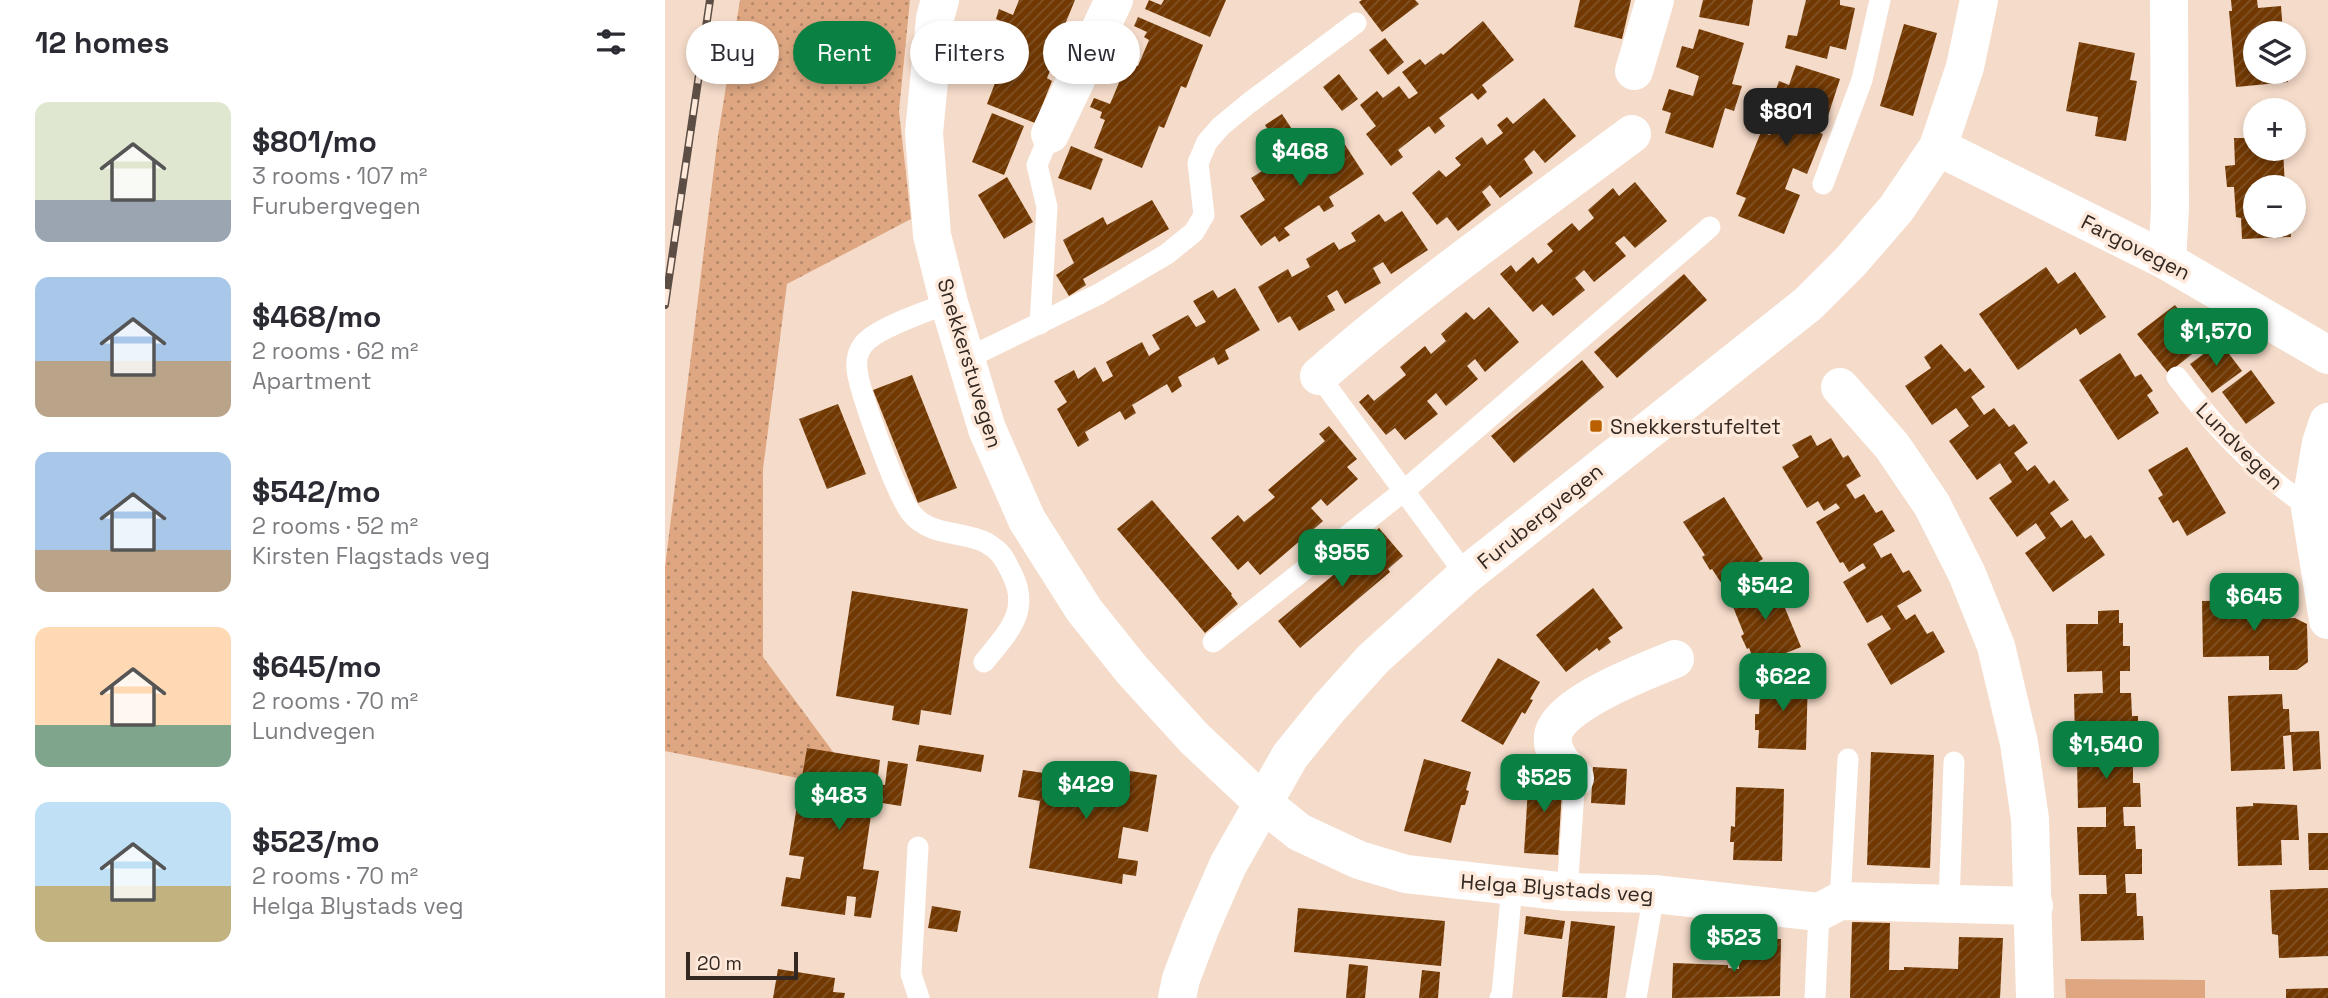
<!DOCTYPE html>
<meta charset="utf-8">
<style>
:root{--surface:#fff;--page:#f2f2f3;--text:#2b2b33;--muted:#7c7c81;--accent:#0b8043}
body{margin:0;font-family:"Space Grotesk",sans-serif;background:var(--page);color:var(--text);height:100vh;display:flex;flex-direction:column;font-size:26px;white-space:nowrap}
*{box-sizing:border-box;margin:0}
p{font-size:23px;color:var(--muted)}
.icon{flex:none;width:38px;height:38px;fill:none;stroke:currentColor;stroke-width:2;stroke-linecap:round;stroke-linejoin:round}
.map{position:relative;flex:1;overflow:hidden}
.side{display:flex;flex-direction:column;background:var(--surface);width:665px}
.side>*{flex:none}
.guide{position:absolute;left:21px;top:21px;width:665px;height:63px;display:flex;gap:14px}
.fabs{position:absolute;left:1578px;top:21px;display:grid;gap:14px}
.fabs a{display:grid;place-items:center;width:63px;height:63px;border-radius:50%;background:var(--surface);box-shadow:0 4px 10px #0003;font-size:35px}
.scale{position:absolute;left:21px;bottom:18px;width:112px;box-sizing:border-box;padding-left:7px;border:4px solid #332922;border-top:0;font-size:19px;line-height:24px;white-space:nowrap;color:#332922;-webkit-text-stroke:5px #fee9db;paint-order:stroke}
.price{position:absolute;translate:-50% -60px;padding:0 16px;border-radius:14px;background:var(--accent);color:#fff;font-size:23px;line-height:46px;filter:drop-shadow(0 2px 4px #0008)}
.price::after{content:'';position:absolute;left:50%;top:42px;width:21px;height:16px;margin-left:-10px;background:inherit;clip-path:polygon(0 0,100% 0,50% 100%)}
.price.active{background:#222;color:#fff}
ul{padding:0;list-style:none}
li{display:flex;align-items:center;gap:21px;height:175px;padding:0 35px}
li span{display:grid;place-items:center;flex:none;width:196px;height:140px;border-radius:14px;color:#555}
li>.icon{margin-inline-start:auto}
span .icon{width:84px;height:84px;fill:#fffc;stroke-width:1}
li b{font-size:30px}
h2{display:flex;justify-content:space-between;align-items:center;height:84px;padding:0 35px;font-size:30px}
.tag{padding:0 24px;border-radius:32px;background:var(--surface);box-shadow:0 4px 10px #0003;font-size:24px;line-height:63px}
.tag.active{background:var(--accent);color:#fff}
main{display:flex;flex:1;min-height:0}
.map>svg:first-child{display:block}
</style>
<main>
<section class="side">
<h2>12 homes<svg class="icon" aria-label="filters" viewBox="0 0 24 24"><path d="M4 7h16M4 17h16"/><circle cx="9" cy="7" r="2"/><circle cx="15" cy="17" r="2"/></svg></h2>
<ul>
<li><span style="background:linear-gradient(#dfe7d0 70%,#9aa5b1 0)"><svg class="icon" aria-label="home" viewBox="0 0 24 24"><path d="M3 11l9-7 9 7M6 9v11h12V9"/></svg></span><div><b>$801/mo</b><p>3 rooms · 107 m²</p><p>Furubergvegen</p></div></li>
<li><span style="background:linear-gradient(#a9c7e8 60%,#b9a48a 0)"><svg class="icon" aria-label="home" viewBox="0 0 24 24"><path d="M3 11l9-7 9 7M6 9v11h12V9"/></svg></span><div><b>$468/mo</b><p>2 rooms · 62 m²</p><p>Apartment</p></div></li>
<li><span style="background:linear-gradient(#a9c7e8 70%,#b9a48a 0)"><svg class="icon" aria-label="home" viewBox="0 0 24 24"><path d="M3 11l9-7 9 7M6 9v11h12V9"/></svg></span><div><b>$542/mo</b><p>2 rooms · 52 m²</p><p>Kirsten Flagstads veg</p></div></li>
<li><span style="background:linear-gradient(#ffd9b3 70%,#7fa58c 0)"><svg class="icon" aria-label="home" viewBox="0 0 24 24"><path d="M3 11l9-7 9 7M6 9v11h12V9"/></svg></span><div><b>$645/mo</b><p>2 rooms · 70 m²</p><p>Lundvegen</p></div></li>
<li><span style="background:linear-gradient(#bfe0f5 60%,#c2b280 0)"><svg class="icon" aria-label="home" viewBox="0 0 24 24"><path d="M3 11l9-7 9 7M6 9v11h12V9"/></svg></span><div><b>$523/mo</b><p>2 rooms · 70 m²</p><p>Helga Blystads veg</p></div></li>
</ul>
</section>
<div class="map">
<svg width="1663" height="998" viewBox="0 0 1663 998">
<defs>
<pattern id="grass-dots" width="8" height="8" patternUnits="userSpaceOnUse" patternTransform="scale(1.75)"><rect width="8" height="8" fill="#dea782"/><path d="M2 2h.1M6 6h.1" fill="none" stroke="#b5886a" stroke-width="1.8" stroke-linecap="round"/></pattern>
<pattern id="building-hatch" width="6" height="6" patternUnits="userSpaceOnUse" patternTransform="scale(1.75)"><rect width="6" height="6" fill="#713801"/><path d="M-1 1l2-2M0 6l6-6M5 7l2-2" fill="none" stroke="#815327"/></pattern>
</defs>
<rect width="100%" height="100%" fill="#f5dbc9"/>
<path fill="url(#grass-dots)" d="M75,0H245L234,111L246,219L122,284L98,469V657L197,791L0,751V567L53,136Z"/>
<path fill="#dea782" d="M1400,979L1540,980V998H1401Z"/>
<g fill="url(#building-hatch)">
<path d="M354,0H410L396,34L400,36L382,78L387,81L370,123L322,104L335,70L318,63L321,53L335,59L348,26L331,19L334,9L348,15Z"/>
<path d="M484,0L496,5L499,0H561L545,37L480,9Z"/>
<path d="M697,0H750L754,4L717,32L694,2Z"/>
<path d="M915,0H966L957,39L909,27Z"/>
<path d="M1038,0H1088L1084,26L1034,17Z"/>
<path d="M1141,0H1175V5L1190,8L1181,50L1165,46L1162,59L1120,48L1123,35L1132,36Z"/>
<path d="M1566,0H1592L1593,8L1616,6L1618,33H1591V72H1622L1623,82L1571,87L1564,11H1567Z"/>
<path d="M473,17L538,45L521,88L516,86L499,128L494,126L477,168L429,148L440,120L435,118L437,112L425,107L429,98L445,104L456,78L444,72L450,56L473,66L484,40L479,37L482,32L469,26Z"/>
<path d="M818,21L849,60L817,85L822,92L813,100L807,93L774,118L780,126L770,134L764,126L733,150L738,157L726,166L701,134L711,126L695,105L712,91L718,98L734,86L744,99L753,93L737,72L755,59L760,65L776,53L778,55Z"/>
<path d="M1239,24L1272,33L1248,116L1215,106Z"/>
<path d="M1034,29L1079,43L1067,84L1077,86L1069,111L1060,108L1048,148L1000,133L1006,113L997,110L1004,89L1028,96L1034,76L1011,67L1017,46L1028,49Z"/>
<path d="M720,38L739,62L723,75L704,50Z"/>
<path d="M1414,42L1470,53L1465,80L1472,81L1461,141L1430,136L1433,117L1401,111Z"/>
<path d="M1131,65L1175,79L1161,122L1146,117L1142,128L1158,134L1142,174L1128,168L1120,189L1135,195L1119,234L1073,216L1081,198L1071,194L1096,132L1105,135L1112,117L1103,112L1114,81L1124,85Z"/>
<path d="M674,74L693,99L677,111L658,87Z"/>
<path d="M879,98L911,136L880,163L869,150L859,159L868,173L835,198L825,185L817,192L826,205L793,231L782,217L772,225L747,193L774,170L781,177L796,165L790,158L817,137L822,145L838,133L832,125L842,117L848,124Z"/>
<path d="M327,113L359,126L339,175L307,162Z"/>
<path d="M617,114L634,140L617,151L600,125Z"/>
<path d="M1582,116H1591V149H1618L1620,187H1591V226H1625L1626,237L1577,239L1576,218L1571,217L1569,187H1562L1560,166L1570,165L1569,138H1583Z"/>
<path d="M673,134L699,174L664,197L669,206L659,212L654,205L619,228L625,235L614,242L610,236L596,246L575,216L600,200L586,178L605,166L610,174L627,164L635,176L644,171L631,149L650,137L656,146Z"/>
<path d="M406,146L438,159L426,190L393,178Z"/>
<path d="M342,177L368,222L339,239L313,195Z"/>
<path d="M970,182L1002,221L970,248L959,236L950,243L961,256L929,282L919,270L910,278L920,290L888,316L877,304L868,312L835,274L846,265L851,272L868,257L873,264L888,251L882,244L907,223L914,231L929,218L923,210L948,188L954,196Z"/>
<path d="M487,200L504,229L418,279L421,285L404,296L391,275L409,263L398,240L438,217L442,225Z"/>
<path d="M737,211L763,250L726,274L718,262L708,268L716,283L680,304L672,290L662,296L670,310L634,331L625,316L613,323L593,287L623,269L627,277L645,267L641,259L669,242L674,250L691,241L686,233L714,214L720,222Z"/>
<path d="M1381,267L1393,284L1410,272L1441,317L1415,335L1411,328L1353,370L1314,314Z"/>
<path d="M1019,274L1042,300L952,378L929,352Z"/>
<path d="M570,288L595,330L560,350L564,359L553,365L549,357L513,377L517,386L507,393L502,384L467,405L471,413L460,420L455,411L420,432L424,440L413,447L392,409L402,402L389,381L409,370L413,379L430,367L438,382L448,376L441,362L477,342L484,356L495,349L487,335L523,315L531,327L541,322L528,301L548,290L553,298Z"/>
<path d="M1510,305L1540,344L1503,373L1472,334Z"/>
<path d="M824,307L854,342L820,372L810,359L802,366L813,379L781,406L771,393L762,401L773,414L740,440L730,428L721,435L694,402L703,394L709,401L741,375L735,367L760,346L766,354L781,341L776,334L801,312L809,320Z"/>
<path d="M1555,342L1577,371L1547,393L1525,364Z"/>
<path d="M1276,344L1300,372L1305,368L1320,387L1306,397L1319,415L1329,408L1344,427L1349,424L1363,443L1349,453L1362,471L1370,465L1384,484L1389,480L1404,500L1385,513L1396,528L1407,520L1420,539L1426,535L1440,555L1388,592L1360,553L1381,538L1371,523L1352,537L1324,498L1347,482L1335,463L1312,480L1284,441L1304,426L1291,408L1267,425L1240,386L1266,368L1259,357Z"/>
<path d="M1455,353L1470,377L1476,374L1488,391L1482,395L1494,413L1453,440L1414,380Z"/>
<path d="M917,360L939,387L849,463L826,436Z"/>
<path d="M1586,370L1610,403L1581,424L1557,392Z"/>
<path d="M247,375L292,488L253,503L208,390Z"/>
<path d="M173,404L201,474L162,489L134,419Z"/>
<path d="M664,426L692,459L682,467L693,479L662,506L656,499L646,508L658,521L595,575L583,561L573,570L546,538L573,515L579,522L610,497L603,490L660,441L654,434Z"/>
<path d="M1146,435L1152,446L1166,438L1178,458L1183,455L1196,476L1181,485L1190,499L1199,494L1211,513L1217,510L1230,531L1208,544L1216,558L1226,553L1238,573L1244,570L1257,591L1232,606L1241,620L1250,614L1262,634L1268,631L1280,652L1226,685L1202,644L1226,629L1217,615L1202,623L1178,582L1201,568L1198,563L1184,572L1178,562L1175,563L1151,522L1175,508L1171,503L1159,511L1153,501L1142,508L1117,467L1134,457L1127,445Z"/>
<path d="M1522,447L1561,513L1522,536L1513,520L1508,523L1493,498L1498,495L1483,470Z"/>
<path d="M1059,497L1098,559L1057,584L1047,569L1045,570L1037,557L1040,555L1018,522Z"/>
<path d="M487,500L567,594L566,595L573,604L540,633L452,529Z"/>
<path d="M714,528L738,556L723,569L725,572L635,648L613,621L702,547L698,541Z"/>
<path d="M1108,579L1136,647L1091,665L1084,648L1082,649L1076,636L1079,634L1064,597Z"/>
<path d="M928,588L958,628L943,638L946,642L934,651L932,648L901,672L871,635Z"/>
<path d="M187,591L303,609L286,715L256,710L254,725L227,720L229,706L171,696Z"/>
<path d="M1615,600V619L1630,618L1642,624L1643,662L1632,670H1604V656L1538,657L1537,601Z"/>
<path d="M1454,610V623H1458V646H1465V671H1455V693H1466L1467,716H1473V741H1456L1457,760H1468V783H1475L1476,807H1458L1459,826H1470L1471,849H1477V874H1460L1461,893H1471L1472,916H1478L1479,940L1416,941L1414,894H1442L1441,875H1414L1412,827H1441V807L1413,808L1412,761L1439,760V741L1410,742L1409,694L1438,693L1437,671L1402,672L1401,624H1433V611Z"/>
<path d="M833,658L875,682L865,699L868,700L860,714L857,712L838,745L796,721Z"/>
<path d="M1096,675L1143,677L1141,750L1093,748L1094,730H1090V714H1094Z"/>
<path d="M1617,694L1618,709H1624L1625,732L1654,731L1656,769L1628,771L1626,735L1618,736L1620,769L1566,771L1563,696Z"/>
<path d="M254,745L319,755L316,772L251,761Z"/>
<path d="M142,748L215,760L212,784L220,785L223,761L243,764L236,806L217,803L218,796L209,795L198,869L214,871L206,918L189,916L191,897L182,896L180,915L116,906L121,877L135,879L139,857L124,855L133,799L147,801L151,779L137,777Z"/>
<path d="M1206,752L1269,755L1265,868L1202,865Z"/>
<path d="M759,759L806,772L801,790L804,791L800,805H796L786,843L739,831Z"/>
<path d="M380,767L463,781L465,771L492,775L483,832L458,827L453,858L473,861L471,876L458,874L457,884L364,868L375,801L353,797L358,770L379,773Z"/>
<path d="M928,767L962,769L960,805L926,803Z"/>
<path d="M864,772L898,774L893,855L859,853Z"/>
<path d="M1071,787L1119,789L1117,861L1068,860L1069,842H1065L1066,826L1070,827Z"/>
<path d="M1588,803L1632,805L1634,840H1616L1617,865L1573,866L1571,807L1588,806Z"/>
<path d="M1643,833H1663V870H1644Z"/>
<path d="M1663,888V956L1614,958L1613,935L1607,934L1605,890Z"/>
<path d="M267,906L296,911L292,932L263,928Z"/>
<path d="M633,908L780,921L776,966L629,952Z"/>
<path d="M861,916L900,921L897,939L859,934Z"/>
<path d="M906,921L950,926L942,998L897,997Z"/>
<path d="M1187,922L1225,923L1224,970H1239V967L1293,969L1294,937L1338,938L1335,998H1185Z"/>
<path d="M1075,938L1116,939L1115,996L1007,998L1008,963L1063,965V968L1074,969Z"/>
<path d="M684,964L703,966L700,998H681Z"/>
<path d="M113,969L170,978L168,992L180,993L179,998H108Z"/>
<path d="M757,970L775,972L773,998H754Z"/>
<path d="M1663,988V998H1621V989Z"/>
</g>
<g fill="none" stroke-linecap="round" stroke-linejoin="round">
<g stroke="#fff" stroke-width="21">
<path d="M1158,184L1197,80L1215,0"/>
<path d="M284,303C263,311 210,328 198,345C192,353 191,360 192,370C195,393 232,497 247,514C267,539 306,529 329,548C338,554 342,564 347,574C366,612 342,633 319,662"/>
<path d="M375,324L382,207L372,165L385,134"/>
<path d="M301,359L434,294L502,254L529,232L539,215L533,163L542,142L556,126L584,103L691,23"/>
<path d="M654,376L801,575"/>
<path d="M1512,377C1550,428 1593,473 1645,508"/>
<path d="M548,642L740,490L1045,227"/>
<path d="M253,847L246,974L254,998"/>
<path d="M902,892L910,778"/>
<path d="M1175,901L1183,759"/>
<path d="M1284,904L1289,762"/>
<path d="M835,998L837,994L847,887"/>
<path d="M971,998L989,894"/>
<path d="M1150,998L1154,912"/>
</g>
<g stroke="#fff" stroke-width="38">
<path d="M275,0L270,18L259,133L267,235L284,303L322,429L362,520L419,610L467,670L529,738L598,803L634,832L694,860L741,874L902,892L989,894L1154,912L1175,901L1369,906"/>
<path d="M969,71L990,0"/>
<path d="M385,134L449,0"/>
<path d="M1273,147L1502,261L1663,355"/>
<path d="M1502,261L1505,208L1504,0"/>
<path d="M654,376C753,289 861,213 967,134"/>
<path d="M1175,387L1227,446L1267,505L1302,574L1331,646L1354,743L1365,819L1370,998"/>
<path d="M1663,422L1656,443L1645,508L1663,620"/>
<path d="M910,778C899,767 886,752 888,736C892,704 983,670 1010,659"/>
</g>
<path stroke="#fff" stroke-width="38" d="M512,998L516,979L535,929L563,865L625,756L664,708L708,659L801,575L1143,304L1186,261L1231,209L1273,147L1300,67L1314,0"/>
<defs>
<path id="rail" d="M0,305L45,0"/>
</defs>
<use href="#rail" stroke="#5c4e45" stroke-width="8"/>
<use href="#rail" stroke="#fee9db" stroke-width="5" stroke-dasharray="16" stroke-linecap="butt"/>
</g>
<rect fill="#ba6000" stroke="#fee9db" stroke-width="2.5" x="924" y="419" width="14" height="14" rx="3.5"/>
<g text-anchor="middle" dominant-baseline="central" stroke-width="7" stroke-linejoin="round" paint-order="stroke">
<g font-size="21" fill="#332922" stroke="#fee9db">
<text transform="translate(1471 247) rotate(27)">Fargovegen</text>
<text transform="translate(305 363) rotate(73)">Snekkerstuvegen</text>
<text transform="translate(1575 446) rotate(45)">Lundvegen</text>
<text transform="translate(875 516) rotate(-39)">Furubergvegen</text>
<text transform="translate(892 888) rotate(4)">Helga Blystads veg</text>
</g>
<g font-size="21" fill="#332922" stroke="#fee9db" text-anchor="start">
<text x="945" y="426">Snekkerstufeltet</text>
</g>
</g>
</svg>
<div class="fabs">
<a><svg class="icon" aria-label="layers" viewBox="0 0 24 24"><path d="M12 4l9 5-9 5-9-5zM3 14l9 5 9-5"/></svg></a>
<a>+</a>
<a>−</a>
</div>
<div class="scale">20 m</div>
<b class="price active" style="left:1121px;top:148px">$801</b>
<b class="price" style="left:635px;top:188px">$468</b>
<b class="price" style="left:1551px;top:368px">$1,570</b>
<b class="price" style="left:677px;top:589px">$955</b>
<b class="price" style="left:1100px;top:622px">$542</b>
<b class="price" style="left:1589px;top:633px">$645</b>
<b class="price" style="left:1118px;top:713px">$622</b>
<b class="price" style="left:1441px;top:781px">$1,540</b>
<b class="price" style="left:879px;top:814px">$525</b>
<b class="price" style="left:421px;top:821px">$429</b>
<b class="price" style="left:174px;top:832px">$483</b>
<b class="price" style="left:1069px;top:974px">$523</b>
<div class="guide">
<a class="tag">Buy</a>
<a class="tag active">Rent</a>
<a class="tag">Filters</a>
<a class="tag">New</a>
</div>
</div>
</main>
